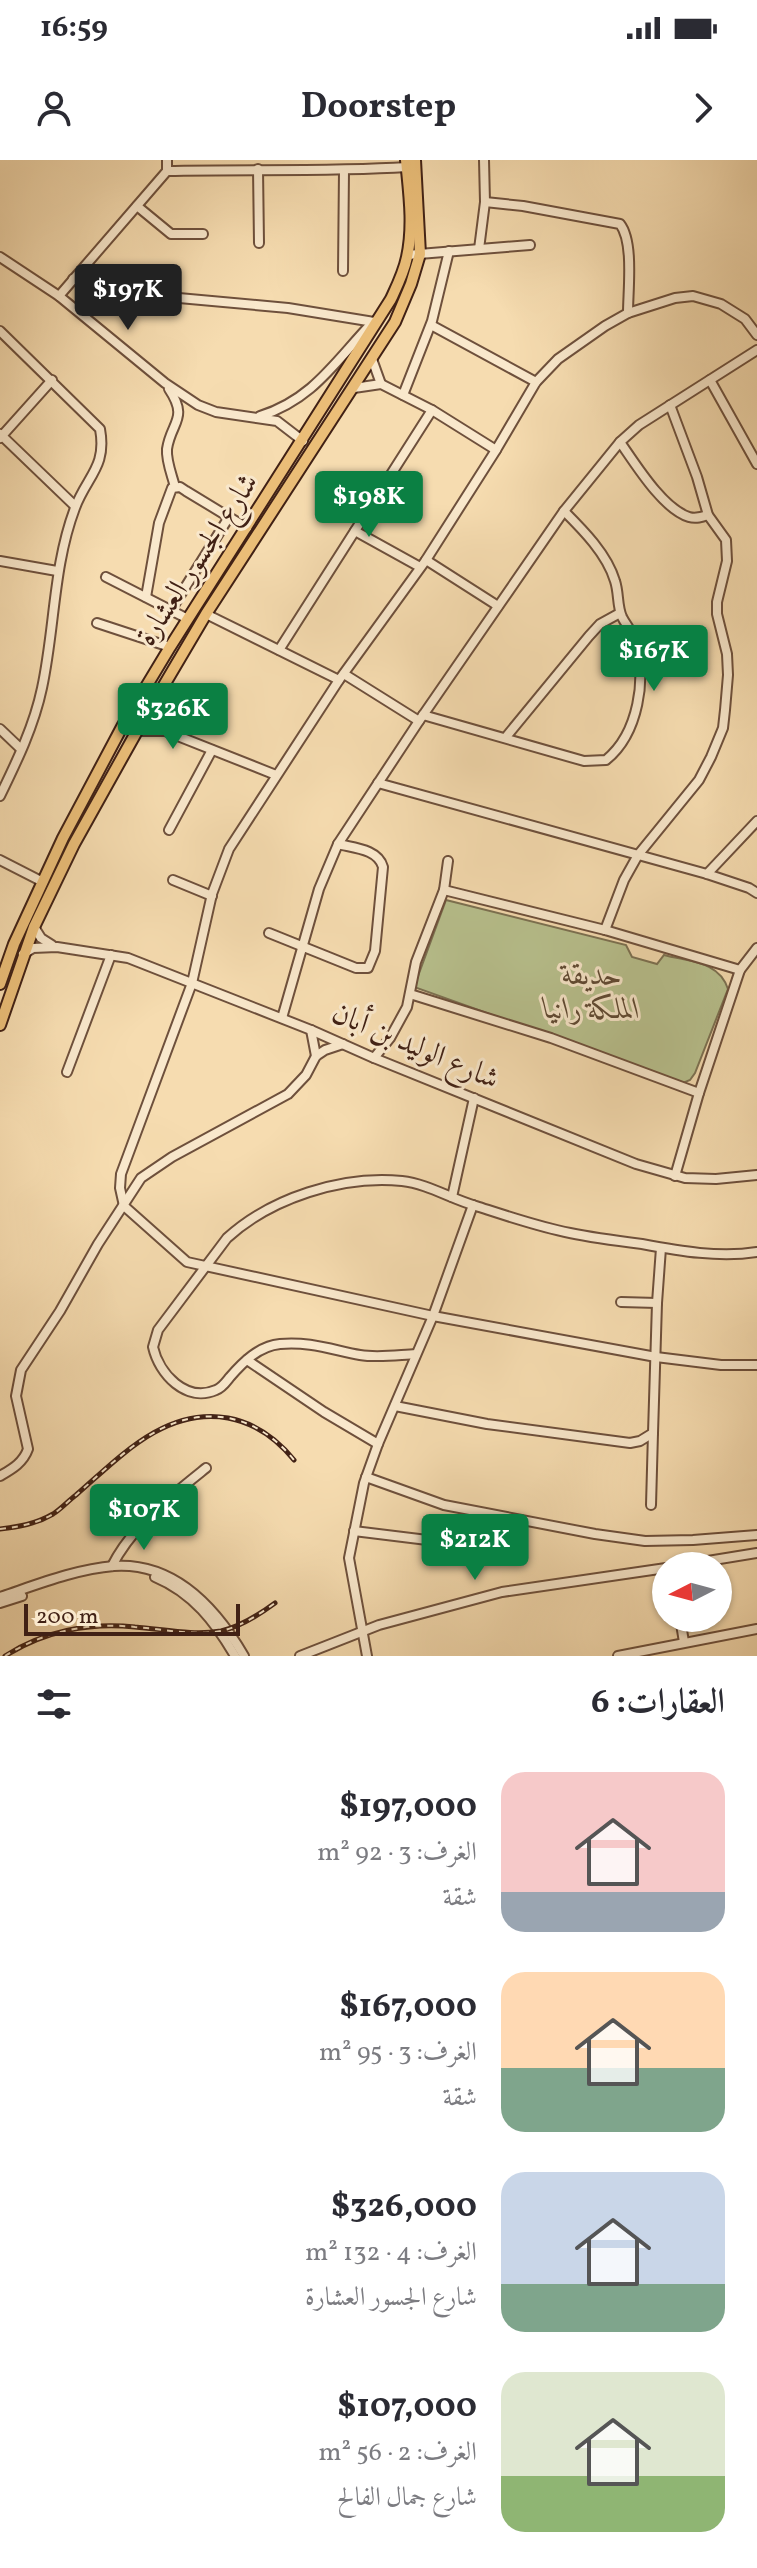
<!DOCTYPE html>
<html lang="ar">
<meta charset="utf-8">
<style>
:root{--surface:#fff;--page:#f7f7f7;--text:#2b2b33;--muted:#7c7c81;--accent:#0b8043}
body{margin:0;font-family:Vollkorn,Amiri,serif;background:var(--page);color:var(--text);direction:rtl;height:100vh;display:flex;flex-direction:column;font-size:30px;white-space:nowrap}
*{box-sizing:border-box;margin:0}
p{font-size:26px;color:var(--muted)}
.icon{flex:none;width:44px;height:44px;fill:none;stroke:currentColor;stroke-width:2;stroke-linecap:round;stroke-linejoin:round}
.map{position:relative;height:1496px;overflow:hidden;direction:ltr}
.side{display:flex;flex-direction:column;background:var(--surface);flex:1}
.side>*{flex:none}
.needle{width:52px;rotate:264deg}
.tools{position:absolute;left:652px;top:1392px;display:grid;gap:16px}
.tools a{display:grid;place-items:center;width:80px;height:80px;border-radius:50%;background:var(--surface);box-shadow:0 2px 6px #0004;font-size:40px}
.scale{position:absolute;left:24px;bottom:20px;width:216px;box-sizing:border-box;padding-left:8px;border:4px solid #412115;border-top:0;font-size:22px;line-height:28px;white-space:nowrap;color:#412115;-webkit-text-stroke:6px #f9e8cc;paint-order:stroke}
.price{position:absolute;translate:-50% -68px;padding:0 18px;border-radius:8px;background:var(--accent);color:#fff;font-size:26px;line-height:52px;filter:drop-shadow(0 2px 4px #0008)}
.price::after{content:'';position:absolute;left:50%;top:48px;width:24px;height:18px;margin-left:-12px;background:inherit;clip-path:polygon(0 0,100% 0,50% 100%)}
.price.current{background:#222;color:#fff}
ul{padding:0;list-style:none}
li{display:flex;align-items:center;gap:24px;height:200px;padding:0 32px}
li span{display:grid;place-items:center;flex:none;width:224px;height:160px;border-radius:24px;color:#555}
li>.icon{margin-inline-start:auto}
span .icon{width:96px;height:96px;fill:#fffc;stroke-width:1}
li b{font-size:34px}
h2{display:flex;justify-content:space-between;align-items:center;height:96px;padding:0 32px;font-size:34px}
.status{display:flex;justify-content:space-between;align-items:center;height:56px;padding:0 40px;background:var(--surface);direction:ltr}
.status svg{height:22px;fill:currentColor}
header{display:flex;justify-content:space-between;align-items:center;height:104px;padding:0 32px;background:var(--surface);font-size:36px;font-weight:700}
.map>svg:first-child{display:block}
</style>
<div class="status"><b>16:59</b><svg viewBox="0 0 49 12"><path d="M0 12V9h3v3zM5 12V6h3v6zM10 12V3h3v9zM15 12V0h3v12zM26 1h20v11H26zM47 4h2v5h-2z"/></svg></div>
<header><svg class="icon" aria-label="forward" viewBox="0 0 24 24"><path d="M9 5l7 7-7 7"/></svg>Doorstep<svg class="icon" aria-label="person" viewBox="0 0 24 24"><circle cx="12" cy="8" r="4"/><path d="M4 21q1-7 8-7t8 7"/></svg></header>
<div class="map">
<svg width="757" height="1496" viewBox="0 0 757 1496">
<rect width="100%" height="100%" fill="#f6dcb0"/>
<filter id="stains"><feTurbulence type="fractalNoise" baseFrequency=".0025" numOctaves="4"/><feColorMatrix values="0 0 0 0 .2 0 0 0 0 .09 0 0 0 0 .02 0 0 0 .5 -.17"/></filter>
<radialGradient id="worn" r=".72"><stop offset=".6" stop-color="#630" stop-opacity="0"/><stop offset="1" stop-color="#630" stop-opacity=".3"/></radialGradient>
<path fill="#b8c18e" stroke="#7c7152" stroke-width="2" d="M446,740L626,785L632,797L657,804L664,795C690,802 719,801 728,829L695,913L690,920L683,923L414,827Z"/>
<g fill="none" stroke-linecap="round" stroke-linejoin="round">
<defs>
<g id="minor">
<path d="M258,9L259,83"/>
<path d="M167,11C247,9 327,12 407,7"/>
<path d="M485,42L523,46L620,64C634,82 628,130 628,153"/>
<path d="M137,46L171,74H203"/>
<path d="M479,89L485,42L484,0"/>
<path d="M407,95L530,85"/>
<path d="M0,97L59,136L165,223L198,245L216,252L277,261L303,281"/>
<path d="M343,111L344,11"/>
<path d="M73,119L99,130L113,132L288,148L374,162"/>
<path d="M59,136L167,11V0"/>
<path d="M431,165L536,222"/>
<path d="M0,171L100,269C107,307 87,316 75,348C53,406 55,468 42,528C34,566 17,601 0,636"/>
<path d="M757,175L745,159L721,144L693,136L675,138L628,153L605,166L558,199L536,222L496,290L426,400L339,520L229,689L212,734L192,823L121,1014L120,1028L124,1046L187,1102L433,1156L656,1197L721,1205H757"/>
<path d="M372,199L381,224"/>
<path d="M710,220L757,304"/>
<path d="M354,228L381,224L432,250L496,290"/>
<path d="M169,229C189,259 171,262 167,289C166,301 172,315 175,327"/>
<path d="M403,235L432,161L449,91"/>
<path d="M260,256C312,240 335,202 371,164"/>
<path d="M0,274L75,346"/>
<path d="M0,278L52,220"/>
<path d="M620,282C636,305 663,349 689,357C696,359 702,357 708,355"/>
<path d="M355,371L420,407"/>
<path d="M426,400L498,446"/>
<path d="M0,401L57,411"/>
<path d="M106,417L188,459"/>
<path d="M146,437L159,363L172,328L180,327L186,331L247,368"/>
<path d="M171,450L229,357"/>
<path d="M206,454L339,520"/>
<path d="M97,463L170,487"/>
<path d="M279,490L432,250"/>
<path d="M344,514L419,561"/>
<path d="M423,555L584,601L606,600C638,574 648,518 634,479C632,471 626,465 622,457C617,446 619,433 615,421C607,394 583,370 564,351"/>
<path d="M0,569L21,589"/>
<path d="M137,571H165L276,615"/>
<path d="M506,577L589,476L600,464L620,453"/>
<path d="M378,623L707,714L749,728L757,733"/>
<path d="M169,670L212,590"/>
<path d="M0,700L43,722"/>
<path d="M707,714L757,661"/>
<path d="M173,720L212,736"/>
<path d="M444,730L605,770L740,810"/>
<path d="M34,767L41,778L52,785"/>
<path d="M605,770L624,720L638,695L699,620L711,597L723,568L725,550L728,515L727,494L717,454V442L727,401L726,380L708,355L697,317L670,245"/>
<path d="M269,773L356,808H368L375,791L383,707C378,689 354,688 338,684"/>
<path d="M23,794L33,788L57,787L128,798L311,870L374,898L636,1004L685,1018L716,1019L757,1015"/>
<path d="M410,834L551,878L699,933"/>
<path d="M282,858L319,729L338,684L419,561L564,351L620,282L639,265L757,190"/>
<path d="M311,870L316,896"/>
<path d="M374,898L390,878L407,847L416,802L444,730L448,701"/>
<path d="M67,912L111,795"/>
<path d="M675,1016L699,933L740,810L757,788"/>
<path d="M452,1037L474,938"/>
<path d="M621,1142L657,1143"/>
<path d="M416,1194C397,1195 378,1198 360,1195C333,1190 308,1181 280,1184C259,1186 243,1202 230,1217C226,1222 222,1228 216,1230C186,1243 159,1214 153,1187L158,1170L227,1078C271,1038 342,1015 402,1021C428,1024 451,1039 476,1046C507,1056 539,1067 570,1073C594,1078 618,1081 642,1084C680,1091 719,1098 757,1092"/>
<path d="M247,1200L324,1252L378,1284"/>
<path d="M395,1246L487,1264L630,1283L640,1281L653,1273L657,1143L661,1088"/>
<path d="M0,1316C12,1309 23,1303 28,1289L16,1236L21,1210L60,1151L98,1084L141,1018L172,997L288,934L306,915L316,896L325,890L343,884"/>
<path d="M366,1317L444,1345L595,1374L645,1381L693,1380L757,1375"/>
<path d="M651,1345L653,1273"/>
<path d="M354,1371L468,1385L488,1394"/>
<path d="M112,1406C132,1366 171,1336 206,1308"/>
<path d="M677,1406L757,1393"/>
<path d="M155,1417C193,1433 215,1462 235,1496"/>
<path d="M0,1437C36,1425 76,1409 114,1406C175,1402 216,1448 244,1496"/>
<path d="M0,1443L22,1436"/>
<path d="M680,1458L684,1482"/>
<path d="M300,1496L379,1465L502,1432L666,1408"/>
<path d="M367,1496L349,1398L364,1323L378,1284L433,1156L473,1045"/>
<path d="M618,1496L757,1469"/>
</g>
<g id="major">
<path d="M0,824L14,784L63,678L123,565L170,487L391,139C397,126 404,112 407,97C414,65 409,32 406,0"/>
<path d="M0,865L34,767L74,684L137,571L206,454L395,162L411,124L420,94L415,0"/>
</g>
</defs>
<use href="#minor" stroke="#6e503c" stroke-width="12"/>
<use href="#major" stroke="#412115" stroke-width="14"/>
<use href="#minor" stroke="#f9e8cc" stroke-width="8"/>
<use href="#major" stroke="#ebbe78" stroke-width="10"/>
<defs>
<g id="rail">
<path d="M0,1369C18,1367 36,1364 53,1354C61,1349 68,1341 76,1335C120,1297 165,1247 228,1258C255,1263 277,1279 294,1300"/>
<path d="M5,1496C44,1471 90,1462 135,1467C163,1469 192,1476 221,1471C240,1467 260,1454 275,1443"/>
</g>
</defs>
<use href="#rail" stroke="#412115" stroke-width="5"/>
<use href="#rail" stroke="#f9e8cc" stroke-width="2" stroke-dasharray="6" stroke-linecap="butt"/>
</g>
<g text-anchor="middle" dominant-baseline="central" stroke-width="6" stroke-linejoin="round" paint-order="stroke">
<g font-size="30" fill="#412115" stroke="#f9e8cc">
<text transform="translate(198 400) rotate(-57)">شارع الجسور العشارة</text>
<text transform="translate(415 887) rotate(23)">شارع الوليد بن أبان</text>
</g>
<g font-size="30" font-style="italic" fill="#5f4933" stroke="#f9e8cc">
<text x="592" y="816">حديقة<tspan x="592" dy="34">الملكة رانيا</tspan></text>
</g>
</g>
<rect width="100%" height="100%" filter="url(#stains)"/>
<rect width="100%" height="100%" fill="url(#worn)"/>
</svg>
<div class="tools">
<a><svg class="needle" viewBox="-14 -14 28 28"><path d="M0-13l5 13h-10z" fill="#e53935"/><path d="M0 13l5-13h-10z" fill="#7c7c81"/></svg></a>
</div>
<div class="scale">200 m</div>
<b class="price current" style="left:128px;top:172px">$197K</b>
<b class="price" style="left:369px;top:379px">$198K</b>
<b class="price" style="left:654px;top:533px">$167K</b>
<b class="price" style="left:173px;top:591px">$326K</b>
<b class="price" style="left:144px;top:1392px">$107K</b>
<b class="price" style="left:475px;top:1422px">$212K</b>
</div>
<section class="side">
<h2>العقارات: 6<svg class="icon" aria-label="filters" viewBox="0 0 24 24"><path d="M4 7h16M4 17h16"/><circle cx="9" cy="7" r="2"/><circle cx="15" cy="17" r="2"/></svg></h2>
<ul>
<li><span style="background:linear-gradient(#f6c9c9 75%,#9aa5b1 0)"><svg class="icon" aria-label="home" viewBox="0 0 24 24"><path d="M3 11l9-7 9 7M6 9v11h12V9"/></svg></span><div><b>$197,000</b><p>الغرف: 3 · 92 m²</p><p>شقة</p></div></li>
<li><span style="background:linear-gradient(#ffd9b3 60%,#7fa58c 0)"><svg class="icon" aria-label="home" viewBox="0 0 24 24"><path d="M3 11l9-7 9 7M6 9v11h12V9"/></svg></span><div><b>$167,000</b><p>الغرف: 3 · 95 m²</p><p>شقة</p></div></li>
<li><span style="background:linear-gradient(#c9d6e8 70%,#7fa58c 0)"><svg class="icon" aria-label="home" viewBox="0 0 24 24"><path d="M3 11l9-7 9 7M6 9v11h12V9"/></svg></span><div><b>$326,000</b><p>الغرف: 4 · 132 m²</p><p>شارع الجسور العشارة</p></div></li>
<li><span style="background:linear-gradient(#dfe7d0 65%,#8fb573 0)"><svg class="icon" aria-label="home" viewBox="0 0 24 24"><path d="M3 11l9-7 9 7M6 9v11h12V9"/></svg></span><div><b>$107,000</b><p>الغرف: 2 · 56 m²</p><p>شارع جمال الفالح</p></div></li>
</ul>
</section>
